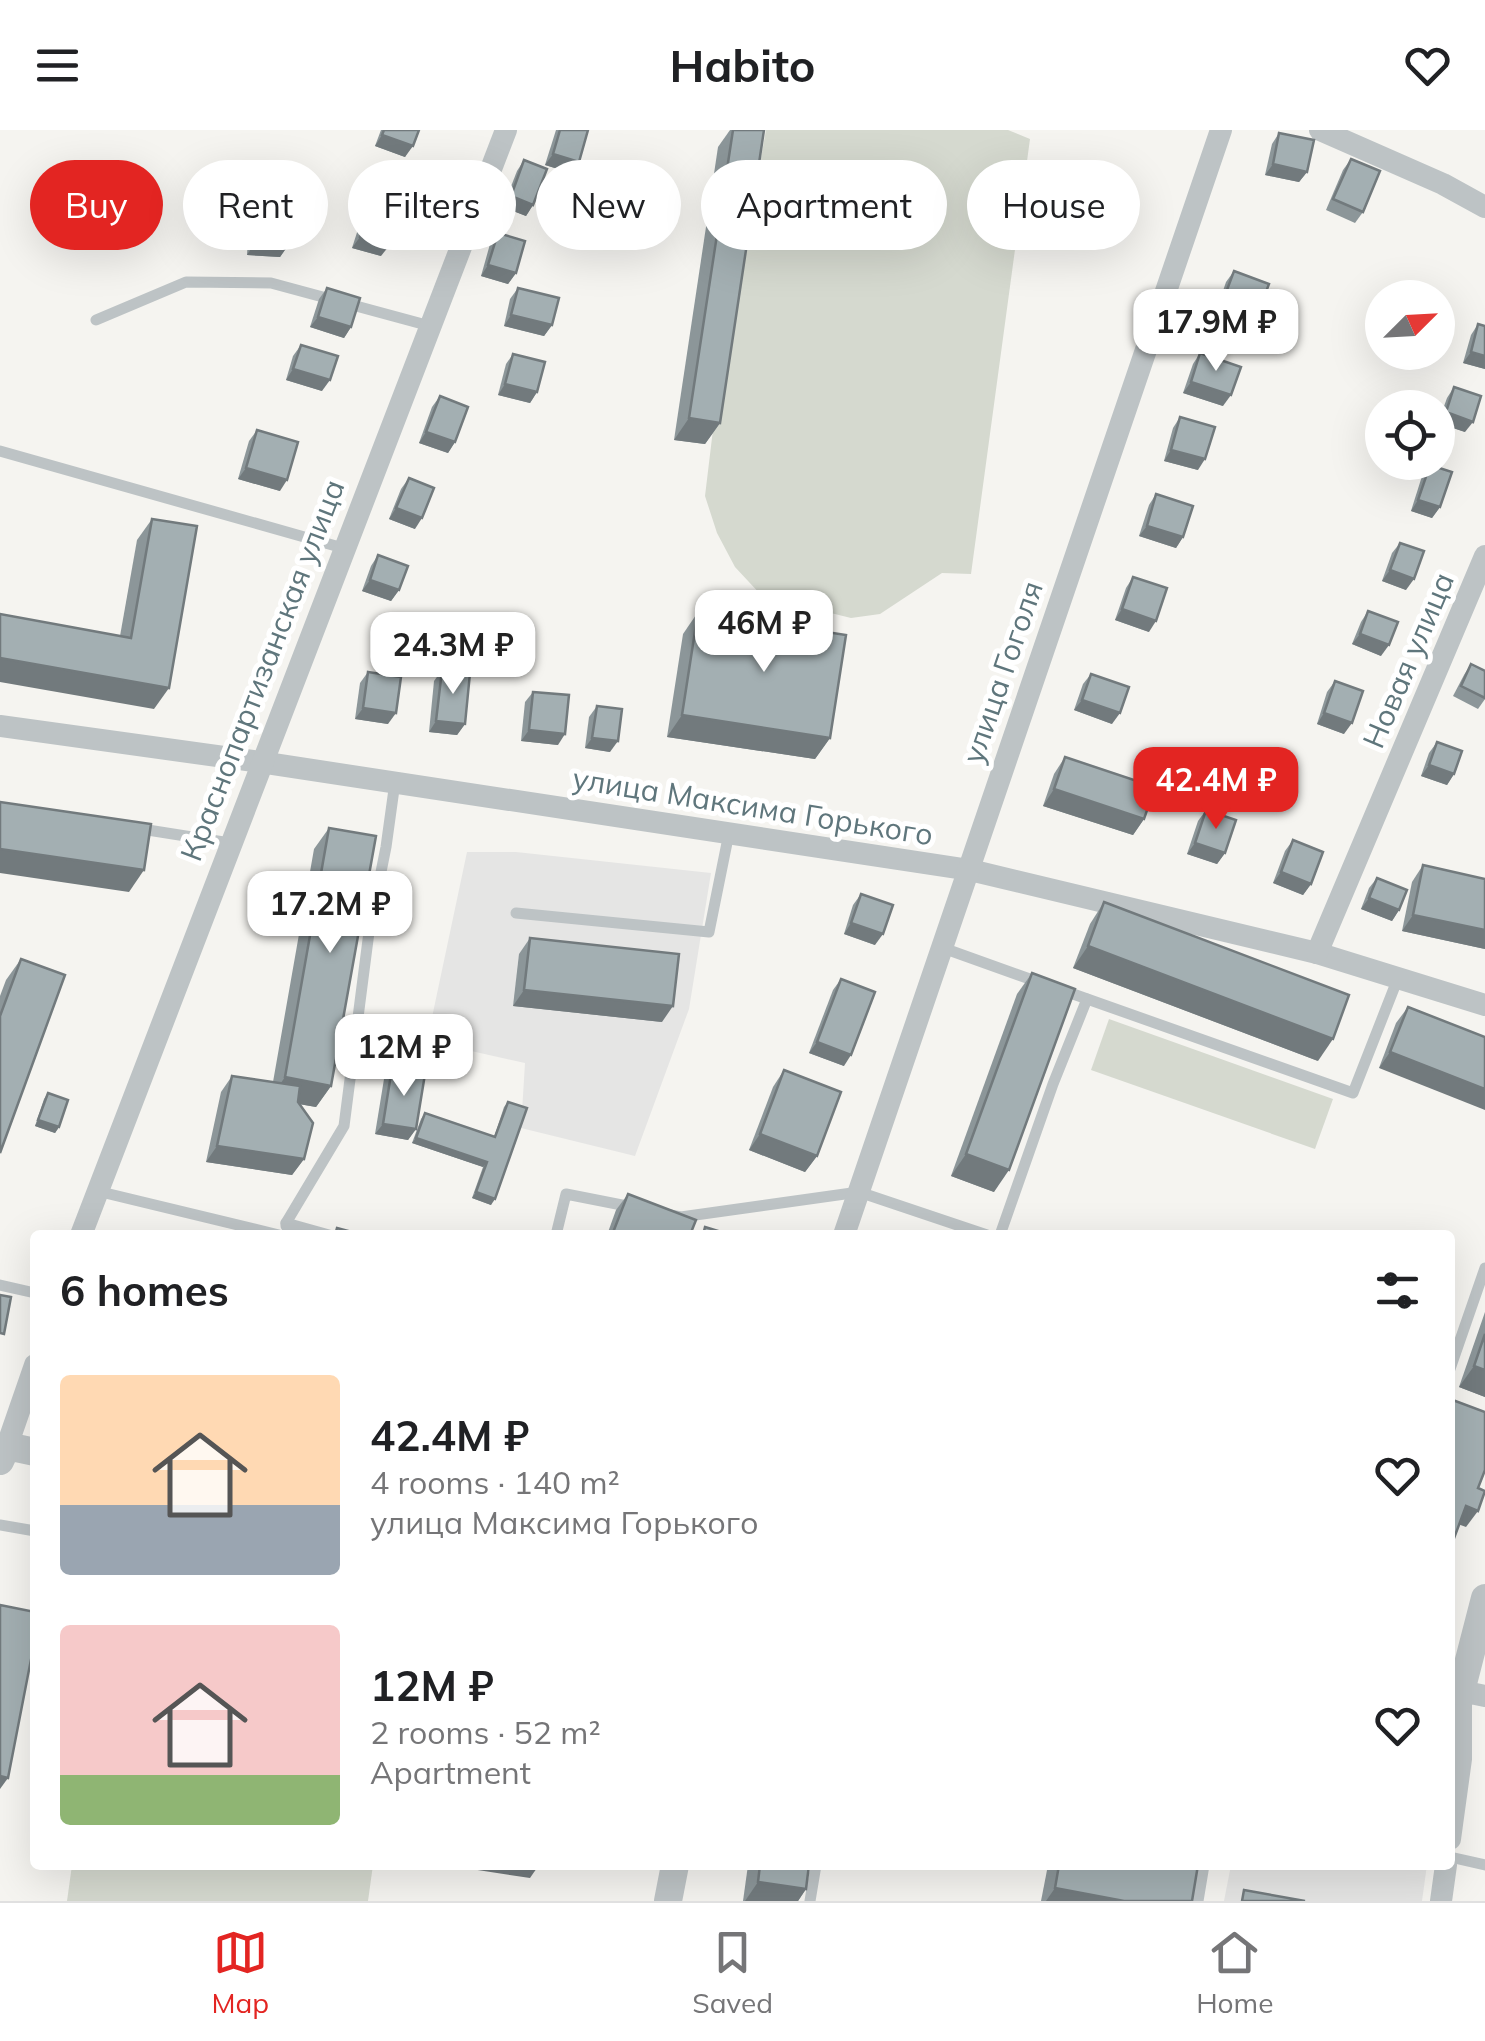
<!DOCTYPE html>
<meta charset="utf-8">
<style>
:root{--surface:#fff;--page:#f2f2f2;--text:#202124;--muted:#757577;--line:#e0e0e0;--accent:#e32522}
body{margin:0;font-family:Mulish,sans-serif;background:var(--page);color:var(--text);height:100vh;display:flex;flex-direction:column;font-size:38px;white-space:nowrap}
*{box-sizing:border-box;margin:0}
p{font-size:32px;color:var(--muted)}
.icon{flex:none;width:55px;height:55px;fill:none;stroke:currentColor;stroke-width:2;stroke-linecap:round;stroke-linejoin:round}
.map{position:relative;flex:1;overflow:hidden}
.side{position:absolute;left:30px;top:1100px;width:1425px;height:640px;display:flex;flex-direction:column;background:var(--surface);border-radius:10px;box-shadow:0 10px 40px #0002}
.side>*{flex:none}
.hud{position:absolute;left:30px;top:30px;width:1425px;height:90px;display:flex;gap:20px}
.needle{width:65px;rotate:66deg}
.fabs{position:absolute;left:1365px;top:150px;display:grid;gap:20px}
.fabs a{display:grid;place-items:center;width:90px;height:90px;border-radius:50%;background:var(--surface);box-shadow:0 10px 40px #0002;font-size:50px}
.price{position:absolute;translate:-50% -85px;padding:0 22px;border-radius:20px;background:#fff;color:#222;font-size:32px;line-height:65px;filter:drop-shadow(0 2px 5px #0008)}
.price::after{content:'';position:absolute;left:50%;top:60px;width:30px;height:22px;margin-left:-15px;background:inherit;clip-path:polygon(0 0,100% 0,50% 100%)}
.price.on{background:var(--accent);color:#fff}
ul{padding:0;list-style:none}
li{display:flex;align-items:center;gap:30px;height:250px;padding:0 30px}
li span{display:grid;place-items:center;flex:none;width:280px;height:200px;border-radius:10px;color:#555}
li>.icon{margin-inline-start:auto}
span .icon{width:120px;height:120px;fill:#fffc;stroke-width:1}
li b{font-size:42px}
h2{display:flex;justify-content:space-between;align-items:center;height:120px;padding:0 30px;font-size:42px}
.chip{padding:0 35px;border-radius:45px;background:var(--surface);box-shadow:0 10px 40px #0002;font-size:35px;line-height:90px}
.chip.on{background:var(--accent);color:#fff}
header{display:flex;justify-content:space-between;align-items:center;height:130px;padding:0 30px;background:var(--surface);font-size:45px;font-weight:700}
.dock{display:flex;justify-content:space-around;align-items:center;height:140px;border-top:2px solid var(--line);background:var(--surface);font-size:28px;color:var(--muted)}
.dock a{display:grid;justify-items:center;gap:5px}
.dock .on{color:var(--accent)}
.map>svg:first-child{display:block}
</style>
<header><svg class="icon" aria-label="menu" viewBox="0 0 24 24"><path d="M4 6h16M4 12h16M4 18h16"/></svg>Habito<svg class="icon" aria-label="heart" viewBox="0 0 24 24"><path d="M12 20l-8-8c-3-5 5-10 8-4 3-6 11-1 8 4z"/></svg></header>
<div class="map">
<svg width="1485" height="1771" viewBox="0 0 1485 1771">
<rect width="100%" height="100%" fill="#f5f4f0"/>
<g fill="#e5e5e4">
<path d="M467,722H516L711,743L689,879L635,1026L521,998L525,933L427,911Z"/>
<path d="M1231,1735H1427L1422,1771H1224Z"/>
</g>
<g fill="#d5d9cf">
<path d="M766,0H1008L1030,9L971,444L942,443L880,484L851,488L762,466L735,437L717,403L705,366L715,283Z"/>
<path d="M1109,889L1333,969L1315,1019L1091,940Z"/>
<path d="M72,1735H373L368,1771H67Z"/>
</g>
<g fill="none" stroke-linecap="round" stroke-linejoin="round">
<g stroke="#bdc3c5" stroke-width="11">
<path d="M96,190L186,152L271,153L430,196"/>
<path d="M0,321L343,418"/>
<path d="M135,698L230,713"/>
<path d="M516,783L709,802L729,703"/>
<path d="M943,818L1041,853"/>
<path d="M1059,859L1353,963L1398,848"/>
<path d="M97,1061L279,1105"/>
<path d="M670,1085L681,1087L859,1062L987,1105"/>
<path d="M286,1093L344,996L369,802L386,717L395,652"/>
<path d="M286,1096V1093L329,1105"/>
<path d="M556,1105L566,1064L632,1077"/>
<path d="M1000,1105L1053,954L1087,869"/>
<path d="M0,1155L35,1163"/>
<path d="M1450,1239L1485,1138"/>
<path d="M0,1395L35,1401"/>
<path d="M1450,1727L1485,1735"/>
<path d="M810,1771L816,1735"/>
<path d="M1198,1771L1204,1735"/>
</g>
<g stroke="#bdc3c5" stroke-width="22">
<path d="M1320,0L1443,54L1485,77"/>
<path d="M0,596L260,632L970,740L1317,823L1485,875"/>
<path d="M1317,823L1485,426"/>
<path d="M81,1105L506,0"/>
<path d="M844,1105L1221,0"/>
<path d="M0,1315L7,1316L35,1235"/>
<path d="M1450,1709L1461,1629V1561L1485,1566"/>
<path d="M1441,1771L1446,1735"/>
</g>
<g stroke="#bdc3c5" stroke-width="28">
<path d="M0,1331L7,1316L35,1322"/>
<path d="M1450,1559L1461,1561L1485,1468"/>
<path d="M668,1771L675,1735"/>
</g>
</g>
<g fill="#8c9699">
<path d="M381,0H419L405,27L375,16Z"/>
<path d="M556,0H588L579,32L571,43L545,35Z"/>
<path d="M730,0H733L720,293L705,314L674,310L718,17Z"/>
<path d="M1279,3L1307,42L1299,52L1265,45L1272,14Z"/>
<path d="M1351,29L1363,82L1355,93L1326,80L1343,40Z"/>
<path d="M524,30L533,75L526,86L503,77L517,41Z"/>
<path d="M368,79L381,126L352,118L361,90Z"/>
<path d="M257,80L287,117L280,127L247,125L249,91Z"/>
<path d="M498,103L516,143L508,154L481,146L490,114Z"/>
<path d="M1234,141L1248,199L1214,187L1226,152Z"/>
<path d="M327,158L351,197L344,208L310,197L319,169Z"/>
<path d="M518,158L552,195L544,206L504,196L510,169Z"/>
<path d="M1478,194L1485,239L1463,233L1471,205Z"/>
<path d="M301,215L322,261L286,250L293,226Z"/>
<path d="M1200,223L1223,276L1183,263L1193,234Z"/>
<path d="M513,224L537,262L530,273L498,265L506,234Z"/>
<path d="M1454,257L1465,302L1438,293L1447,268Z"/>
<path d="M440,266L455,312L448,323L419,313L432,277Z"/>
<path d="M1180,287L1198,340L1164,331L1173,298Z"/>
<path d="M257,300L280,361L238,349L249,311Z"/>
<path d="M1430,335L1440,377L1432,388L1411,381L1422,346Z"/>
<path d="M409,348L415,399L389,389L401,359Z"/>
<path d="M1156,364L1183,407L1176,418L1139,406L1149,375Z"/>
<path d="M152,389L154,579L120,506L137,410Z"/>
<path d="M1400,413L1406,460L1382,451L1392,423Z"/>
<path d="M378,425L399,460L391,471L362,461L371,436Z"/>
<path d="M1133,447L1149,502L1115,490L1126,458Z"/>
<path d="M1368,481L1381,526L1352,514L1361,492Z"/>
<path d="M698,482L830,608L815,629L667,607L683,504Z"/>
<path d="M1471,534L1485,541V569L1478,579L1453,566L1464,545Z"/>
<path d="M442,540L465,594L457,605L429,602L434,551Z"/>
<path d="M368,542L388,594L355,589L360,553Z"/>
<path d="M1091,544L1112,594L1074,580L1083,554Z"/>
<path d="M1335,551L1344,604L1317,594L1327,562Z"/>
<path d="M533,562L558,615L521,611L525,572Z"/>
<path d="M597,576L610,622L585,618L589,587Z"/>
<path d="M1437,612L1454,644L1447,655L1421,646L1429,623Z"/>
<path d="M1065,627L1144,689L1133,705L1043,676L1054,644Z"/>
<path d="M1206,680L1225,723L1217,734L1187,724L1198,691Z"/>
<path d="M329,698L331,956L316,977L299,974L304,1029L292,1045L206,1032L221,962L232,946L273,952L314,719Z"/>
<path d="M1293,710L1311,754L1303,765L1273,753L1285,721Z"/>
<path d="M1423,735L1485,749V819L1402,801L1412,752Z"/>
<path d="M1377,748L1399,780L1392,791L1361,779L1369,758Z"/>
<path d="M861,764L875,815L844,804L853,775Z"/>
<path d="M1104,772L1318,931L1073,838L1090,794Z"/>
<path d="M530,808L662,892L513,876L519,824Z"/>
<path d="M21,829L0,1023V866L6,850Z"/>
<path d="M1032,843L994,1062L951,1046L1017,864Z"/>
<path d="M841,849L844,936L809,923L833,860Z"/>
<path d="M1408,877L1485,907L1379,938L1396,893Z"/>
<path d="M392,938L416,999L408,1010L375,1004L384,949Z"/>
<path d="M784,940L817,1026L805,1042L749,1020L773,957Z"/>
<path d="M48,963L59,997L55,1003L35,996L44,969Z"/>
<path d="M508,972L491,1075L472,1068L483,1037L412,1013L421,989L425,983L494,1007L504,977Z"/>
<path d="M628,1064L690,1105H607L616,1080Z"/>
<path d="M1485,1182V1267L1459,1257Z"/>
<path d="M748,1735H809L806,1759L798,1771H743Z"/>
<path d="M1048,1735H1198L1192,1771H1041Z"/>
</g>
<g fill="#727a7d">
<path d="M382,5L413,16L405,27L375,16Z"/>
<path d="M553,24L579,32L571,43L545,35Z"/>
<path d="M1273,34L1307,42L1299,52L1265,45Z"/>
<path d="M511,66L533,75L526,86L503,77Z"/>
<path d="M360,107L389,116L381,126L352,118Z"/>
<path d="M254,114L287,117L280,127L247,125Z"/>
<path d="M488,135L516,143L508,154L481,146Z"/>
<path d="M1221,176L1256,188L1248,199L1214,187Z"/>
<path d="M511,185L552,195L544,206L504,196Z"/>
<path d="M318,187L351,197L344,208L310,197Z"/>
<path d="M1471,222L1485,226V239L1463,233Z"/>
<path d="M293,239L330,250L322,261L286,250Z"/>
<path d="M1191,252L1231,265L1223,276L1183,263Z"/>
<path d="M505,254L537,262L530,273L498,265Z"/>
<path d="M1446,282L1473,292L1465,302L1438,293Z"/>
<path d="M689,288L720,293L705,314L674,310Z"/>
<path d="M426,302L455,312L448,323L419,313Z"/>
<path d="M1171,320L1205,329L1198,340L1164,331Z"/>
<path d="M246,338L287,350L280,361L238,349Z"/>
<path d="M1418,370L1440,377L1432,388L1411,381Z"/>
<path d="M396,378L422,388L415,399L389,389Z"/>
<path d="M1147,396L1183,407L1176,418L1139,406Z"/>
<path d="M1390,440L1414,449L1406,460L1382,451Z"/>
<path d="M370,450L399,460L391,471L362,461Z"/>
<path d="M1122,479L1156,491L1149,502L1115,490Z"/>
<path d="M1360,504L1389,515L1381,526L1352,514Z"/>
<path d="M0,528L169,558L154,579L0,552Z"/>
<path d="M1082,570L1120,583L1112,594L1074,580Z"/>
<path d="M363,578L396,583L388,594L355,589Z"/>
<path d="M1324,583L1352,593L1344,604L1317,594Z"/>
<path d="M682,585L830,608L815,629L667,607Z"/>
<path d="M436,591L465,594L457,605L429,602Z"/>
<path d="M529,600L565,604L558,615L521,611Z"/>
<path d="M592,608L618,611L610,622L585,618Z"/>
<path d="M1429,635L1454,644L1447,655L1421,646Z"/>
<path d="M1054,659L1144,689L1133,705L1043,676Z"/>
<path d="M1195,713L1225,723L1217,734L1187,724Z"/>
<path d="M0,719L144,740L129,762L0,743Z"/>
<path d="M1281,742L1311,754L1303,765L1273,753Z"/>
<path d="M1369,768L1399,780L1392,791L1361,779Z"/>
<path d="M1413,785L1485,800V819L1402,801Z"/>
<path d="M851,793L883,804L875,815L844,804Z"/>
<path d="M1088,816L1333,909L1318,931L1073,838Z"/>
<path d="M524,860L673,876L662,892L513,876Z"/>
<path d="M817,912L851,925L844,936L809,923Z"/>
<path d="M1390,922L1485,959V980L1379,938Z"/>
<path d="M285,947L331,956L316,977L270,969Z"/>
<path d="M38,990L59,997L55,1003L35,996Z"/>
<path d="M383,994L416,999L408,1010L375,1004Z"/>
<path d="M760,1004L817,1026L805,1042L749,1020Z"/>
<path d="M416,1008L487,1032L483,1037L412,1013Z"/>
<path d="M217,1016L304,1029L292,1045L206,1032Z"/>
<path d="M966,1024L1009,1040L994,1062L951,1046Z"/>
<path d="M476,1062L495,1069L491,1075L472,1068Z"/>
<path d="M1474,1236L1485,1240V1267L1459,1257Z"/>
<path d="M1466,1376L1478,1381L1466,1397L1455,1393Z"/>
<path d="M0,1646L8,1648L0,1659Z"/>
<path d="M459,1735H539L530,1748L458,1737Z"/>
<path d="M758,1752L806,1759L798,1771H745Z"/>
<path d="M1055,1758L1124,1771H1046Z"/>
</g>
<g fill="#a3afb2" stroke="#727a7d" stroke-width="2.5">
<path d="M384,0H419L413,16L382,5Z"/>
<path d="M560,0H588L579,32L553,24Z"/>
<path d="M733,0H764L720,293L689,288Z"/>
<path d="M1279,3L1314,10L1307,42L1273,34Z"/>
<path d="M1351,29L1380,41L1363,82L1333,69Z"/>
<path d="M524,30L547,39L533,75L511,66Z"/>
<path d="M368,79L397,88L389,116L360,107Z"/>
<path d="M257,80L290,83L287,117L254,114Z"/>
<path d="M498,103L525,111L516,143L488,135Z"/>
<path d="M1234,141L1269,154L1256,188L1221,176Z"/>
<path d="M327,158L360,168L351,197L318,187Z"/>
<path d="M518,158L559,168L552,195L511,185Z"/>
<path d="M1478,194L1485,196V226L1471,222Z"/>
<path d="M301,215L338,226L330,250L293,239Z"/>
<path d="M1200,223L1241,237L1231,265L1191,252Z"/>
<path d="M513,224L545,232L537,262L505,254Z"/>
<path d="M1454,257L1481,266L1473,292L1446,282Z"/>
<path d="M440,266L468,277L455,312L426,302Z"/>
<path d="M1180,287L1215,297L1205,329L1171,320Z"/>
<path d="M257,300L298,312L287,350L246,338Z"/>
<path d="M1430,335L1452,342L1440,377L1418,370Z"/>
<path d="M409,348L434,358L422,388L396,378Z"/>
<path d="M1156,364L1193,376L1183,407L1147,396Z"/>
<path d="M152,389L197,396L169,558L0,528V484L131,508Z"/>
<path d="M1400,413L1424,421L1414,449L1390,440Z"/>
<path d="M378,425L408,436L399,460L370,450Z"/>
<path d="M1133,447L1167,458L1156,491L1122,479Z"/>
<path d="M1368,481L1398,492L1389,515L1360,504Z"/>
<path d="M698,482L846,505L830,608L682,585Z"/>
<path d="M1471,534L1485,541V568L1461,556Z"/>
<path d="M442,540L470,543L465,594L436,591Z"/>
<path d="M368,542L401,547L396,583L363,578Z"/>
<path d="M1091,544L1129,557L1120,583L1082,570Z"/>
<path d="M1335,551L1363,561L1352,593L1324,583Z"/>
<path d="M533,562L569,565L565,604L529,600Z"/>
<path d="M597,576L622,579L618,611L592,608Z"/>
<path d="M1437,612L1462,621L1454,644L1429,635Z"/>
<path d="M1065,627L1155,657L1144,689L1054,659Z"/>
<path d="M0,672L151,694L144,740L0,719Z"/>
<path d="M1206,680L1236,690L1225,723L1195,713Z"/>
<path d="M329,698L376,706L331,956L285,947Z"/>
<path d="M1293,710L1323,722L1311,754L1281,742Z"/>
<path d="M1423,735L1485,749V800L1413,785Z"/>
<path d="M1377,748L1407,760L1399,780L1369,768Z"/>
<path d="M861,764L893,775L883,804L851,793Z"/>
<path d="M1104,772L1349,865L1333,909L1088,816Z"/>
<path d="M530,808L679,824L673,876L524,860Z"/>
<path d="M21,829L65,845L0,1023V886Z"/>
<path d="M1032,843L1075,859L1009,1040L966,1024Z"/>
<path d="M841,849L875,862L851,925L817,912Z"/>
<path d="M1408,877L1485,907V959L1390,922Z"/>
<path d="M392,938L425,944L416,999L383,994Z"/>
<path d="M784,940L841,962L817,1026L760,1004Z"/>
<path d="M232,946L300,956L298,972L313,993L304,1029L217,1016Z"/>
<path d="M48,963L68,970L59,997L38,990Z"/>
<path d="M508,972L527,978L495,1069L476,1062L487,1032L416,1008L425,983L495,1007Z"/>
<path d="M628,1064L696,1090L690,1105H612Z"/>
<path d="M705,1097L731,1105H703Z"/>
<path d="M337,1098L363,1105H335Z"/>
<path d="M0,1165L11,1167L4,1204L0,1203Z"/>
<path d="M1485,1204V1240L1474,1236Z"/>
<path d="M1450,1269L1485,1282V1340L1478,1358L1485,1361L1478,1381L1466,1376L1453,1411L1450,1410Z"/>
<path d="M0,1475L35,1482V1509L8,1648L0,1646Z"/>
<path d="M760,1735H809L806,1759L758,1752Z"/>
<path d="M1059,1735H1198L1192,1771H1124L1055,1758Z"/>
<path d="M1244,1760L1305,1771H1242Z"/>
</g>
<g text-anchor="middle" dominant-baseline="central" stroke-width="10" stroke-linejoin="round" paint-order="stroke">
<g font-size="30" fill="#5f767c" stroke="#fff">
<text transform="translate(1408 530) rotate(-67)">Новая улица</text>
<text transform="translate(262 540) rotate(-69)">Краснопартизанская улица</text>
<text transform="translate(1002 542) rotate(-71)">улица Гоголя</text>
<text transform="translate(753 676) rotate(9)">улица Максима Горького</text>
</g>
</g>
</svg>
<div class="fabs">
<a><svg class="needle" viewBox="-14 -14 28 28"><path d="M0-13l5 13h-10z" fill="#e53935"/><path d="M0 13l5-13h-10z" fill="#757577"/></svg></a>
<a><svg class="icon" aria-label="locate" viewBox="0 0 24 24"><circle cx="12" cy="12" r="6"/><path d="M12 2v4M12 18v4M2 12h4M18 12h4"/></svg></a>
</div>
<b class="price" style="left:1216px;top:244px">17.9M ₽</b>
<b class="price" style="left:764px;top:545px">46M ₽</b>
<b class="price" style="left:453px;top:567px">24.3M ₽</b>
<b class="price on" style="left:1216px;top:702px">42.4M ₽</b>
<b class="price" style="left:330px;top:826px">17.2M ₽</b>
<b class="price" style="left:404px;top:969px">12M ₽</b>
<div class="hud">
<a class="chip on">Buy</a>
<a class="chip">Rent</a>
<a class="chip">Filters</a>
<a class="chip">New</a>
<a class="chip">Apartment</a>
<a class="chip">House</a>
</div>
<section class="side">
<h2>6 homes<svg class="icon" aria-label="filters" viewBox="0 0 24 24"><path d="M4 7h16M4 17h16"/><circle cx="9" cy="7" r="2"/><circle cx="15" cy="17" r="2"/></svg></h2>
<ul>
<li><span style="background:linear-gradient(#ffd9b3 65%,#9aa5b1 0)"><svg class="icon" aria-label="home" viewBox="0 0 24 24"><path d="M3 11l9-7 9 7M6 9v11h12V9"/></svg></span><div><b>42.4M ₽</b><p>4 rooms · 140 m²</p><p>улица Максима Горького</p></div><svg class="icon" aria-label="heart" viewBox="0 0 24 24"><path d="M12 20l-8-8c-3-5 5-10 8-4 3-6 11-1 8 4z"/></svg></li>
<li><span style="background:linear-gradient(#f6c9c9 75%,#8fb573 0)"><svg class="icon" aria-label="home" viewBox="0 0 24 24"><path d="M3 11l9-7 9 7M6 9v11h12V9"/></svg></span><div><b>12M ₽</b><p>2 rooms · 52 m²</p><p>Apartment</p></div><svg class="icon" aria-label="heart" viewBox="0 0 24 24"><path d="M12 20l-8-8c-3-5 5-10 8-4 3-6 11-1 8 4z"/></svg></li>
</ul>
</section>
</div>
<nav class="dock">
<a class="on"><svg class="icon" aria-label="map" viewBox="0 0 24 24"><path d="M3 6l6-2 6 2 6-2v14l-6 2-6-2-6 2zM9 4v14M15 6v14"/></svg>Map</a>
<a><svg class="icon" aria-label="saved" viewBox="0 0 24 24"><path d="M7 4h10v16l-5-4-5 4z"/></svg>Saved</a>
<a><svg class="icon" aria-label="home" viewBox="0 0 24 24"><path d="M3 11l9-7 9 7M6 9v11h12V9"/></svg>Home</a>
</nav>
